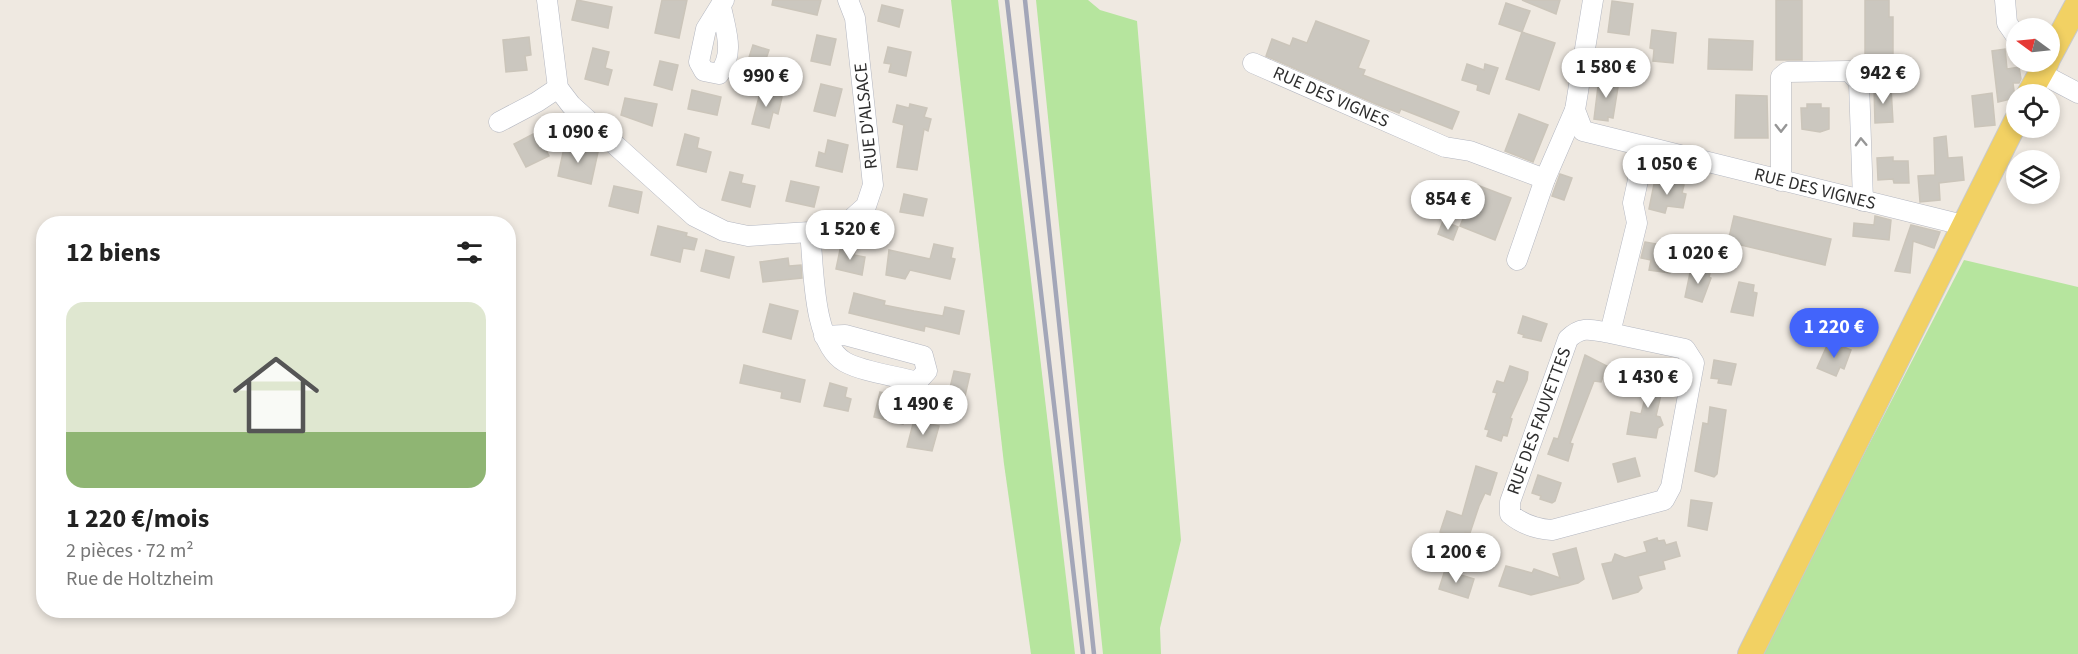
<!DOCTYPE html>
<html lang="fr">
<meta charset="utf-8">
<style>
:root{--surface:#fff;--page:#f2f2f2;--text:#222;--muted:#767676;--accent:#4264fb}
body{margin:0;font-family:"Source Sans 3",sans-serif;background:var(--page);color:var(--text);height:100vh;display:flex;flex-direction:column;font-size:22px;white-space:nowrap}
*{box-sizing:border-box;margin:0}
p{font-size:20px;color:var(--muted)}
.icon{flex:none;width:33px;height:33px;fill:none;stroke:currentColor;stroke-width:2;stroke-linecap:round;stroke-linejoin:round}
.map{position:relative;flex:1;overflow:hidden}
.panel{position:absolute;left:36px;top:216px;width:480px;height:402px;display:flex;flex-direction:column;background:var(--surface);border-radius:24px;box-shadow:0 3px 9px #0003}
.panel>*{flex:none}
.needle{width:39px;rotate:285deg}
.fabs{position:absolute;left:2006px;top:18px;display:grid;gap:12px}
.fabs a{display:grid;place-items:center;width:54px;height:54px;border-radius:50%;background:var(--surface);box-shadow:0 3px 9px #0003;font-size:30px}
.price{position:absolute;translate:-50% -51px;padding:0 14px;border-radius:21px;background:#fff;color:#222;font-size:20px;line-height:39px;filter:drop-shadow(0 2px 3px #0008)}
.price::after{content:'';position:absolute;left:50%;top:36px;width:18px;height:14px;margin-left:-9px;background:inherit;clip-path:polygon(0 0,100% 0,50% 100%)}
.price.active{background:var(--accent);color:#fff}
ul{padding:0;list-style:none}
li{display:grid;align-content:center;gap:12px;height:318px;padding:0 30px}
li span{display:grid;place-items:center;height:186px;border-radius:18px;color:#555}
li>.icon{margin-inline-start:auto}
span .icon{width:108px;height:108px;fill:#fffc;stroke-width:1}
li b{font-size:26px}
h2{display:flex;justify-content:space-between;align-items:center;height:72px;padding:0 30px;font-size:26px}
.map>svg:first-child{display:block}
</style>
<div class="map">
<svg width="2078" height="654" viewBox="0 0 2078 654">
<rect width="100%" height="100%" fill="#efe9e1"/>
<g fill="#b6e59e">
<path d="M951,0H998L1075,654H1031L1004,464Z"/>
<path d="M1036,0H1088L1100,10L1137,21L1181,540L1160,628L1161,654H1103Z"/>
<path d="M1964,260L2078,287V654H1761Z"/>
</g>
<g fill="#cbc7bf" stroke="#cbc5ba" stroke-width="1.5">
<path d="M577,0L612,7L608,28L572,20Z"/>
<path d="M662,0H687L679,38L655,33Z"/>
<path d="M773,0H821L817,15L772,5Z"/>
<path d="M1522,0H1560L1556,14Z"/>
<rect x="1776" y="0" width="26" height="60"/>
<path d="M1865,0H1889V17H1893V62L1865,61Z"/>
<path d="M1612,1L1633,4L1629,35L1608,32Z"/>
<path d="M1506,3L1530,11L1522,32L1499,24Z"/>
<path d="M882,5L903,10L899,27L878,21Z"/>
<path d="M1316,21L1369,41L1358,68L1365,70L1363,75L1459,112L1452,129L1401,109L1399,113L1376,104L1266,56L1272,39L1290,46L1293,38L1307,43Z"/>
<path d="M1652,30L1676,33L1673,63L1653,61L1654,49L1650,48Z"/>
<path d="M1522,32L1555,43L1539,90L1506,79Z"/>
<path d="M817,35L836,39L830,65L811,61Z"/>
<path d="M529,37L531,55L525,56L527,70L506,72L503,40Z"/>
<path d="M1709,39L1753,41L1752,70L1708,69Z"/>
<path d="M753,45L769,50L766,59L770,60L765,75L745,70Z"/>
<path d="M888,47L911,52L906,76L889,72L891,64L884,63Z"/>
<path d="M593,48L609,52L605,68L612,70L608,85L585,79Z"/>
<path d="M2005,49L2007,69L2019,67L2021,79L2019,83H2013L2015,98L1998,102L1992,51Z"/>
<path d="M660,61L678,65L672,90L654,85Z"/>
<path d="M1467,64L1484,70L1485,64L1498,68L1489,94L1477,90L1478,85L1462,80Z"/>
<path d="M1599,78L1619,81L1613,118L1608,117V121L1594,119Z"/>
<path d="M821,84L842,89L835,116L814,111Z"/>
<path d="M1891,87L1893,122L1875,123L1874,88Z"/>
<path d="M761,89L782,97L778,114L773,112L769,128L752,124Z"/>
<path d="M692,90L721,97L717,115L688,109Z"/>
<path d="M1992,93L1995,125L1975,127L1972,96Z"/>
<path d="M1736,95L1767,96L1768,138H1735Z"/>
<path d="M625,98L657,104L652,126L621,115Z"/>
<path d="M910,104L927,108L924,117L931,119L928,131L924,129L917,170L897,167L904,125L893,122L897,105L909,108Z"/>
<path d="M1807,104H1821V108H1829V129L1820,132L1802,129L1801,108H1807Z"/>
<path d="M1519,114L1548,125L1533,162L1505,151Z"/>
<path d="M537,132L549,156L526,167L514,144Z"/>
<path d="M685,134L699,138L697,148L711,152L706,172L677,165Z"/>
<path d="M1946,136L1948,158L1962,157L1964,180L1939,183L1940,200L1920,202L1918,176L1935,175L1934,138Z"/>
<path d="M828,140L848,145L842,172L816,166L819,152L825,154Z"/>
<path d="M570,146L598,152L591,184L558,176L564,148L569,149Z"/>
<path d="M1893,157V161H1908L1909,183H1894L1893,179L1878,180L1877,158Z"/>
<path d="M730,172L743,175L741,183L755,186L750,207L722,200Z"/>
<path d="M1560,174L1572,178L1564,200L1552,196Z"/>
<path d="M1663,179L1684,185L1682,193L1686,194L1683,208L1667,206L1665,213L1649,209L1654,184L1662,185Z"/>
<path d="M791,181L819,187L814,207L786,201Z"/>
<path d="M1477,185L1511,198L1495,240L1460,226Z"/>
<path d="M614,186L642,192L638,213L609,206Z"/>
<path d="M904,194L927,199L923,216L900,212Z"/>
<path d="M1734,216L1831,239L1825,265L1728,242Z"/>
<path d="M1875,216L1891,220L1889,240L1853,236L1854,223L1874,225Z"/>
<path d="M1443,221L1458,227L1453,240L1438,234Z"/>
<path d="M1911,225L1940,232L1934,248L1913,241L1910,273L1895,271Z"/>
<path d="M658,226L687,233L686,236L697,239L694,250L683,248L680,262L651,255Z"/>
<path d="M1645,242L1674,247L1670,273L1649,270L1651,260L1641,258Z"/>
<path d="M934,244L953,248L951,258L955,259L950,279L910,270L905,279L886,275L889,250L930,259Z"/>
<path d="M841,245L856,249L854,255L865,257L862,275L836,269Z"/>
<path d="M706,250L734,257L729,278L701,271Z"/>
<path d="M788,258L789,266L801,265L802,278L763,282L760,262Z"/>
<path d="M1691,268L1710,273L1709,277L1711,278L1702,302L1685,297Z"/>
<path d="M1739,282L1754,285L1753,292L1757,293L1753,316L1731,312Z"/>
<path d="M854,293L885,301L884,305L914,311L943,316L945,307L964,311L959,334L925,326L924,331L849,313Z"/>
<path d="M770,304L798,311L791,339L763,332Z"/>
<path d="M1523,316L1547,324L1541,341L1523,337L1524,335L1518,333Z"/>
<path d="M1829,341L1851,350L1844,369L1840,367L1836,376L1817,368Z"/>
<path d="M1585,355L1607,366L1601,382L1594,381L1570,443L1573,444L1568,461L1548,454L1554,438L1558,439Z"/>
<path d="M1714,360L1736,364L1731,385L1718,383L1719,379L1711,378Z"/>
<path d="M744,365L805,380L800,402L781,398L782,392L740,383Z"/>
<path d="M1510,366L1528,372L1527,380L1510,418L1512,419L1507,436L1503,435L1501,441L1487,436L1489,430L1485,429L1497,393L1493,392L1497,381L1504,383Z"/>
<path d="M954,371L970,374L965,396L949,392Z"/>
<path d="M1643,372L1661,377L1659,386H1663L1656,416L1660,417L1663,425L1658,428L1656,438L1627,434L1631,412L1641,414L1647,391L1638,389Z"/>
<path d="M830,383L847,388L845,397L851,399L848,411L824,406Z"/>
<path d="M880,392L898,396L897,399L908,402L903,424L874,417Z"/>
<path d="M1710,407L1726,410L1717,474L1714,477L1695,471L1703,423L1708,424Z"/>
<path d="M914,420L939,426L932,451L907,447Z"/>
<path d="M1635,458L1640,476L1618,482L1613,464Z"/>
<path d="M1476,466L1497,473L1490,495L1485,493L1479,506L1470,533L1465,532L1463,539L1440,532L1447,511L1462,516Z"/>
<path d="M1538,475L1561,483L1555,501L1552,503L1540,499L1541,496L1532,493Z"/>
<path d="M1691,500L1712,503L1707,530L1688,526Z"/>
<path d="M1657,538L1658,541L1664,540L1666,545L1676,542L1680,556L1663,561L1665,569L1638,576L1642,588L1638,592L1613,599L1602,564L1612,562L1615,554L1625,558L1647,552L1644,542Z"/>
<path d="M1576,548L1584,579L1578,583L1531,595L1499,586L1506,566L1532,573L1534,569L1560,578L1553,554Z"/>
<path d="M1445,570L1474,579L1468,598L1439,589Z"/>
</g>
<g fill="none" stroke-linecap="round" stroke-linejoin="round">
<defs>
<g id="minor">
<path d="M547,0L558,88L571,105L694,216L724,231L748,236L810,232L847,223L866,206L873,185L855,18L848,0"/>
<path d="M1593,0L1575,110L1583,131L1963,225"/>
<path d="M2005,0L2007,23L2016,36"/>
<path d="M721,7C726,31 735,54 719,74L704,71L699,62L706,29L724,0"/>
<path d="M1253,63L1445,147L1470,151L1545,179"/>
<path d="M2040,73L2078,93"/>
<path d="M499,122L537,102L558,88"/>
<path d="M1781,181V77L1787,72L1849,71L1859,82L1863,201"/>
<path d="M810,232C814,267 812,343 845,362C863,372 897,376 917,382L927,371L923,356L845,335L824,336"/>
<path d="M1517,260L1545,179L1575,110"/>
<path d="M1610,333L1685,349L1694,363L1671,487L1664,500L1552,530C1536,529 1522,524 1510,514V502L1568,339C1582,325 1592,330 1610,333L1637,223L1633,203L1645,148"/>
</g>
<g id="major">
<path d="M2049,57L2078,3"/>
<path d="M2029,94L2047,62"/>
<path d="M1750,654L2016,121"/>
</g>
</defs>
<use href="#minor" stroke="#b4b7c1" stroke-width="21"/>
<use href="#major" stroke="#c9c9c9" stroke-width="26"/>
<use href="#minor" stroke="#fff" stroke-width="20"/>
<use href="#major" stroke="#f2d163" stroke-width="24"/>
<g stroke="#a3a6b8" stroke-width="4.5">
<path d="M1007,0L1083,654"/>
<path d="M1025,0L1094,654"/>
</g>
</g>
<defs><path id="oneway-chevron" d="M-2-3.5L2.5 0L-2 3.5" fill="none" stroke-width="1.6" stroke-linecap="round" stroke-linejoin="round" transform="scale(1.5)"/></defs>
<g stroke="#969696">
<use href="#oneway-chevron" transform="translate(1781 128) rotate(90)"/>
<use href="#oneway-chevron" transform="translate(1861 142) rotate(-92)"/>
</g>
<g text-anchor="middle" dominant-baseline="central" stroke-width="6" stroke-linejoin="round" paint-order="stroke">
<g font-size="18" fill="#2e2e2e" stroke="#fff">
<text transform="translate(1331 97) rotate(24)">RUE DES VIGNES</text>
<text transform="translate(866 116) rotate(-96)">RUE D'ALSACE</text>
<text transform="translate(1815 189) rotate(14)">RUE DES VIGNES</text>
<text transform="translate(1539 421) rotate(-70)">RUE DES FAUVETTES</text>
</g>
</g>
</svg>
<div class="fabs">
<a><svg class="needle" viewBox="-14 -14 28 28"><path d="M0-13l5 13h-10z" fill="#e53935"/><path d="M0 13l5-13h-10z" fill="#767676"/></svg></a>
<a><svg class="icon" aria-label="locate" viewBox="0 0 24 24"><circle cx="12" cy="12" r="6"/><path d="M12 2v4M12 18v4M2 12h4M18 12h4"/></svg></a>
<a><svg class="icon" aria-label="layers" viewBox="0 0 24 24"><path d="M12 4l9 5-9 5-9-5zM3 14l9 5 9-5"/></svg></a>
</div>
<b class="price" style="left:1606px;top:99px">1 580 €</b>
<b class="price" style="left:1883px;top:105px">942 €</b>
<b class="price" style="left:766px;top:108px">990 €</b>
<b class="price" style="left:578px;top:164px">1 090 €</b>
<b class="price" style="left:1667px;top:196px">1 050 €</b>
<b class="price" style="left:1448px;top:231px">854 €</b>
<b class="price" style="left:850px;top:261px">1 520 €</b>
<b class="price" style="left:1698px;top:285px">1 020 €</b>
<b class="price active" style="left:1834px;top:359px">1 220 €</b>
<b class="price" style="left:1648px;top:409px">1 430 €</b>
<b class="price" style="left:923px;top:436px">1 490 €</b>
<b class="price" style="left:1456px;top:584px">1 200 €</b>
<section class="panel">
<h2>12 biens<svg class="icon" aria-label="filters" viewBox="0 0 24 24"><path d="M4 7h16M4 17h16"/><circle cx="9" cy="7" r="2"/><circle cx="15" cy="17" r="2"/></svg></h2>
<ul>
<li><span style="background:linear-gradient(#dfe7d0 70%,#8fb573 0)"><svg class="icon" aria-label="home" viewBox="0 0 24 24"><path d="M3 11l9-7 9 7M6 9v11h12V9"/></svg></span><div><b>1 220 €/mois</b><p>2 pièces · 72 m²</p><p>Rue de Holtzheim</p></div></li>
</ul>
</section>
</div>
